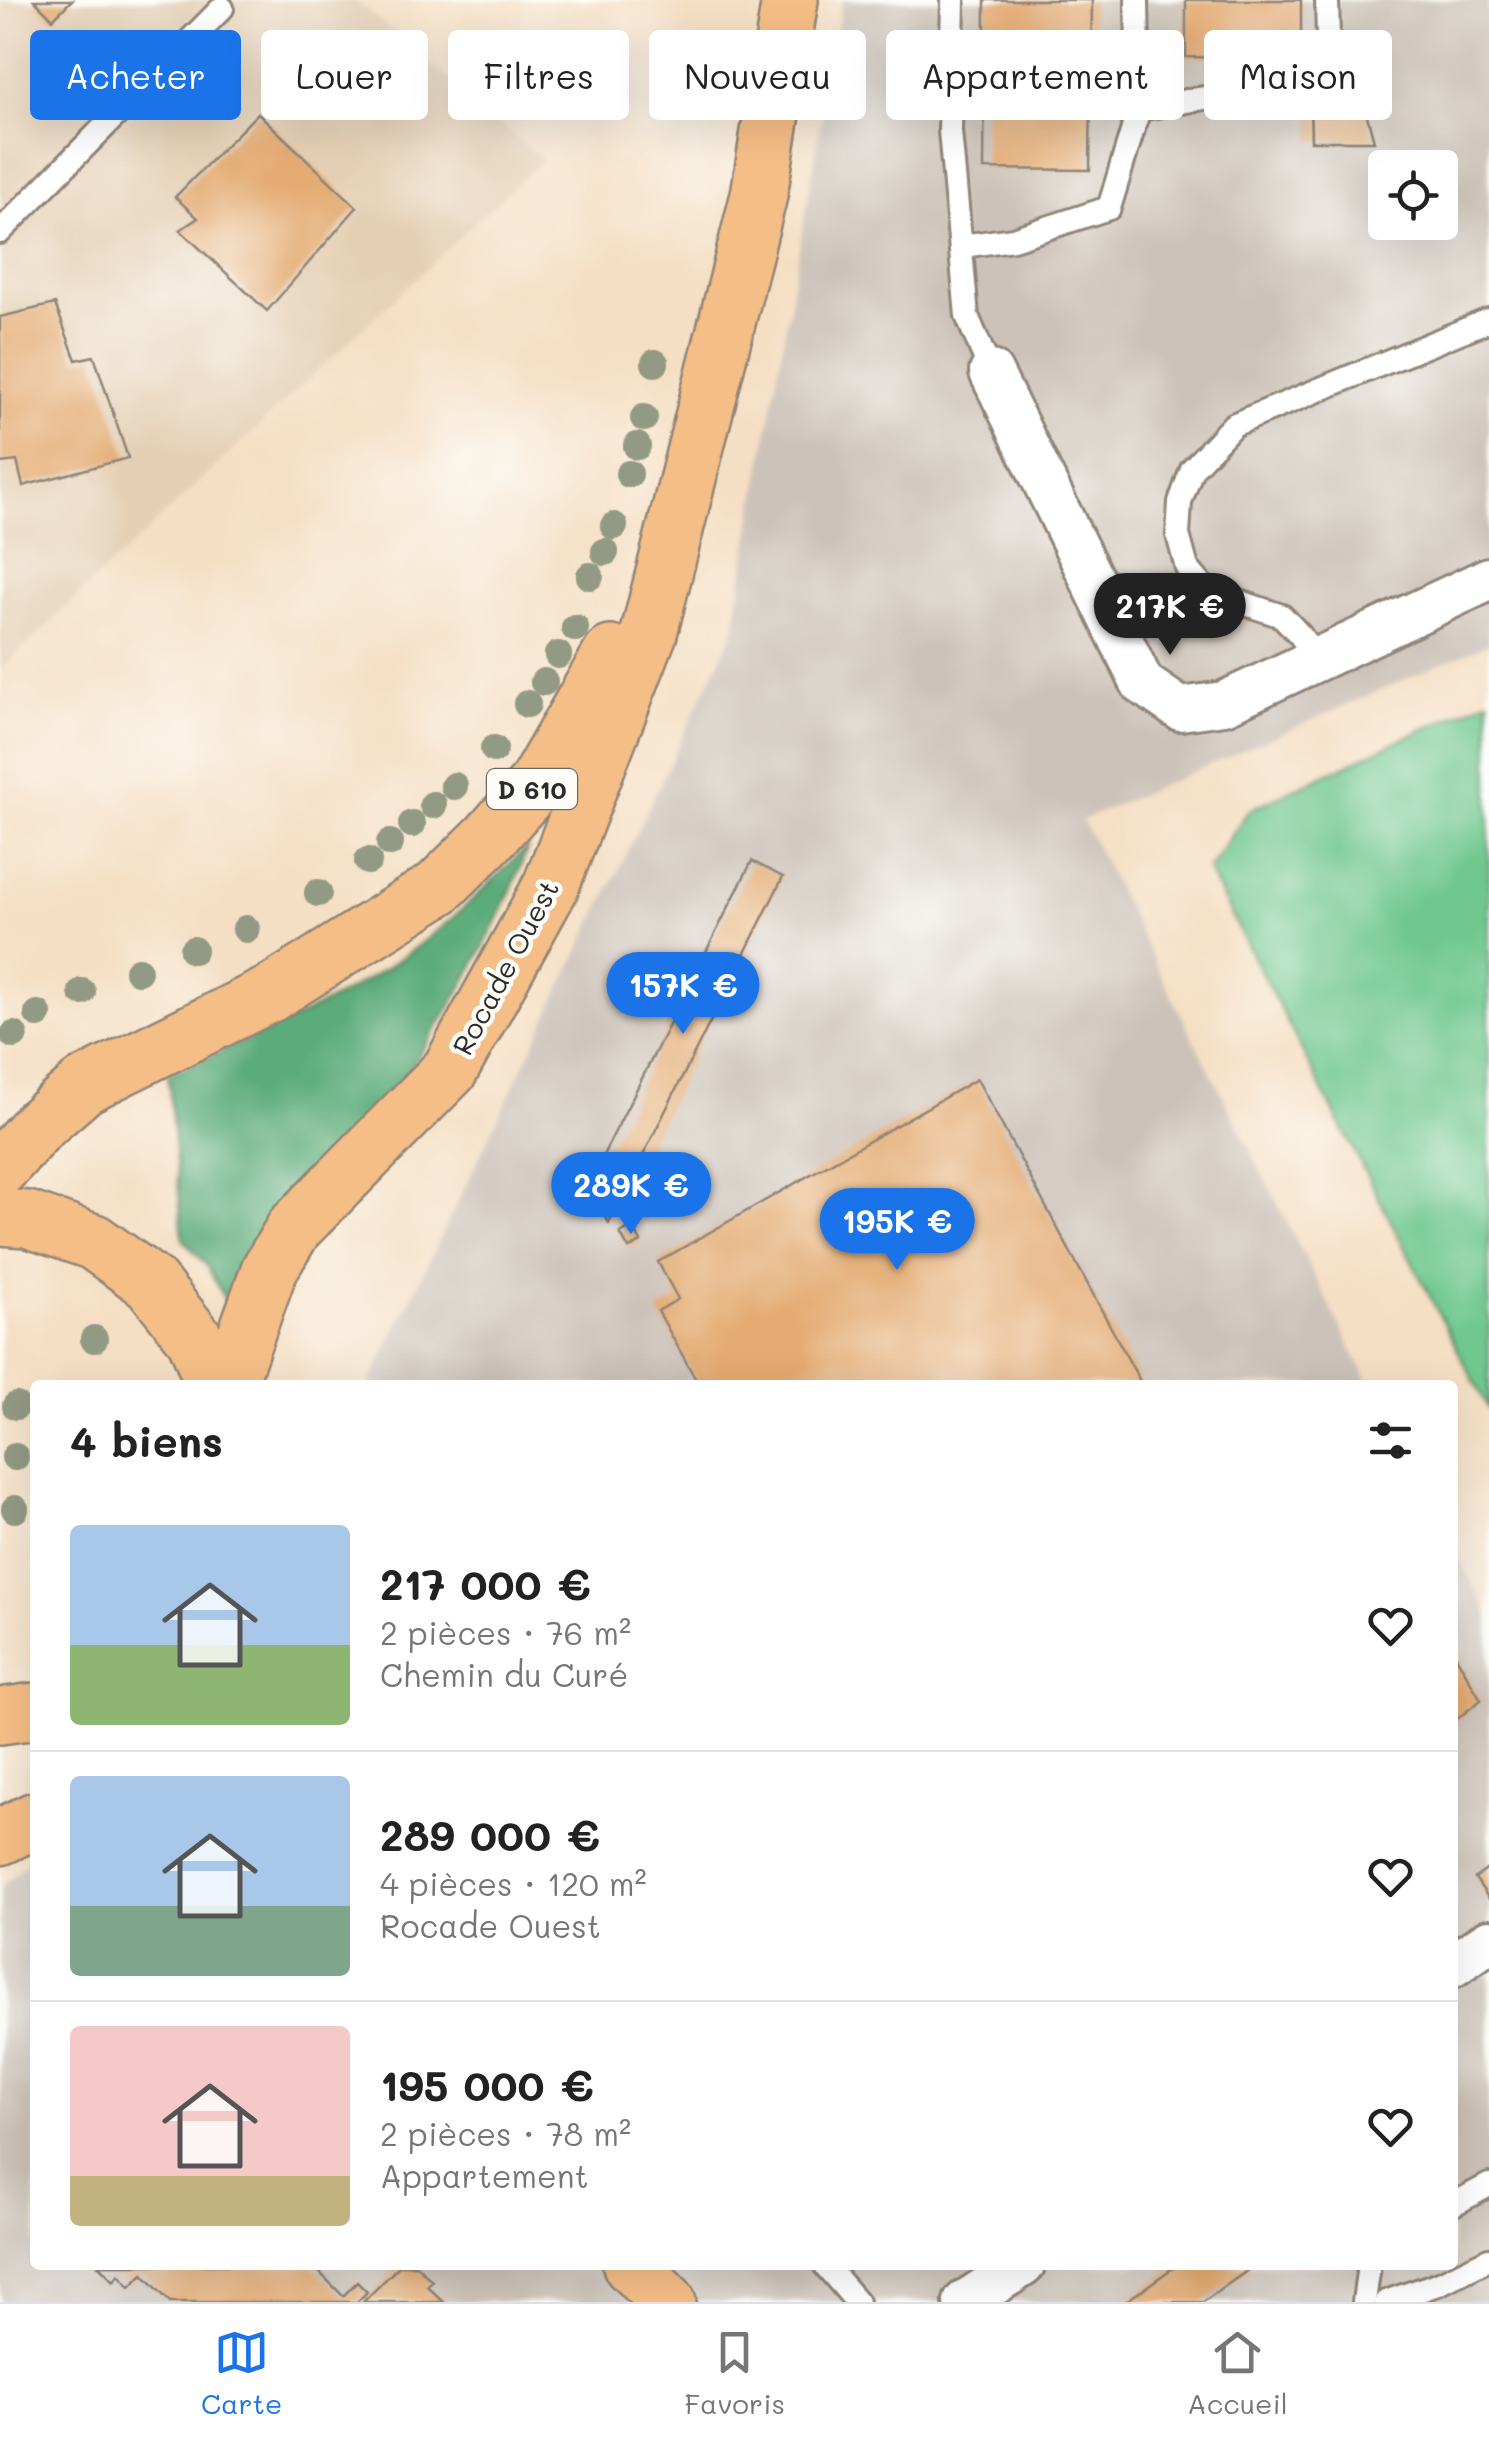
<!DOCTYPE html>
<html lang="fr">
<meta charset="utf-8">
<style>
:root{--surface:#fff;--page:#f6f6f6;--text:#222;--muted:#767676;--line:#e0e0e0;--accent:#1a73e8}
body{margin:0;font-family:Mali,sans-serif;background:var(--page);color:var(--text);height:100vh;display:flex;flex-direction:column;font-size:38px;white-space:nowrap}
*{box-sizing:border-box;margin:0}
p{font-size:32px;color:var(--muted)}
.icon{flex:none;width:55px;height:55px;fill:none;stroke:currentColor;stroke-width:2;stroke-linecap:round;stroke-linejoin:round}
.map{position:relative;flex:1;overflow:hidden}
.panel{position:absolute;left:30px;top:1380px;width:1428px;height:890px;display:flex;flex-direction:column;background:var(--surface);border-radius:10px;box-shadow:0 10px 40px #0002}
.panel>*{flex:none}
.hud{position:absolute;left:30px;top:30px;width:1430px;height:90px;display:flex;gap:20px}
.fabs{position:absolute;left:1368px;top:150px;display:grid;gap:20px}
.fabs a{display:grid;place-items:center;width:90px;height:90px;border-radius:10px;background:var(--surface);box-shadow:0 10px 40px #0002;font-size:50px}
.price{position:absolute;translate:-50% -85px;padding:0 22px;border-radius:35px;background:var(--accent);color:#fff;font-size:32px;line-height:65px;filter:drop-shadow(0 2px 5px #0008)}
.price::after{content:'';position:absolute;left:50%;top:60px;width:30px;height:22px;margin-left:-15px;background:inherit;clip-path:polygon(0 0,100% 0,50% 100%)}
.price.on{background:#222;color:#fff}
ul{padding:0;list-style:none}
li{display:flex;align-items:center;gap:30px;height:250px;padding:0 40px}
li+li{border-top:2px solid var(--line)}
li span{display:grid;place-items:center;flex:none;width:280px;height:200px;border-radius:10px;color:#555}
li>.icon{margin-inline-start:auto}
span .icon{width:120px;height:120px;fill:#fffc;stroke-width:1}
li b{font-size:42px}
h2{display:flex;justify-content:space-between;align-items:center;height:120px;padding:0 40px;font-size:42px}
.chip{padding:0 35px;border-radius:10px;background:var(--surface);box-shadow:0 10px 40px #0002;font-size:35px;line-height:90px}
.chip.on{background:var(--accent);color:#fff}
.dock{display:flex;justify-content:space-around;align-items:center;height:140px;border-top:2px solid var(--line);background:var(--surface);font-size:28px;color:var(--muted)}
.dock a{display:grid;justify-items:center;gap:5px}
.dock .on{color:var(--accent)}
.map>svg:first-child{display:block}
</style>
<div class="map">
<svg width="1489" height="2302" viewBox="0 0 1489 2302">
<rect width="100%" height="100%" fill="#fdfcf7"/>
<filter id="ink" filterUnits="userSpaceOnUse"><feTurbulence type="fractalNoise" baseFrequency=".01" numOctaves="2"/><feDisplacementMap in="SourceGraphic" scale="20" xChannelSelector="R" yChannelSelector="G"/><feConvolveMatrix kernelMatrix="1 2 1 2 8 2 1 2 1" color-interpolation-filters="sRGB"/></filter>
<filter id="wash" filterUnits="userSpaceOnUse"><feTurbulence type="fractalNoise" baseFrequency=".0048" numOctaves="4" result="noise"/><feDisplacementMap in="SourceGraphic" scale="40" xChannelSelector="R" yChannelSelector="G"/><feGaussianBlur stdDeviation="2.25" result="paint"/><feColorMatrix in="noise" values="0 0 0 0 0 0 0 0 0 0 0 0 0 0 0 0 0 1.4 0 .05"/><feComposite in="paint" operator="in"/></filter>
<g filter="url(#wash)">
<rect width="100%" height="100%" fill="#f5dfc4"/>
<path fill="#e5d0b5" d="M0,0H355L542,159L0,670Z"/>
<g fill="#ccc2b9" fill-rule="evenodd">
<path d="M842,0H1489V643L1082,820L1370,1385H369L733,633ZM1385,168H1440V222H1385Z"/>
<path d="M1453,1546L1489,1617V2302H0V1888L35,1856V2265H1452Z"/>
</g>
<path fill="#70c88e" stroke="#4e7a5c" stroke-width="2.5" d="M1489,699V1410L1208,870L1249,810Z"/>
<path fill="#5cac79" stroke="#446c52" stroke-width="2.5" d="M528,846C467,1019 339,1164 230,1309L207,1266L183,1239L168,1074C253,1039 368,990 438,930C470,904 499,874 528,846Z"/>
<g id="blocks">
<g fill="#e4ab72">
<path d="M34,0H72L53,19Z"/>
<path d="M985,0H1092L1090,170L984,169Z"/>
<path d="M1186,0H1301V59L1186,57Z"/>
<path d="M1310,101H1363L1374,141H1311Z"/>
<path d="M258,113L357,207L267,311L180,230L198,218L175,197Z"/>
<path d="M55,304L76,360L94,356L128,458L23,486L17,461L0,463V317Z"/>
<path d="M752,861L783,877L609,1223L588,1185Z"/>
<path d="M977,1079L1142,1385H699L658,1311L678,1299L658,1262Z"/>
<path d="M633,1226L641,1242L629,1249L620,1233Z"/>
<path d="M1452,1649L1481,1700L1452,1723Z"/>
<path d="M1489,1868V1899L1475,1878Z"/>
<path d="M98,2265H312L343,2296L357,2282L367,2292L357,2302H170L143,2274L130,2287L119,2275L114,2281Z"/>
<path d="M400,2265H416L432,2281L427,2286L444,2302H363Z"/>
<path d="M1177,2265H1255L1203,2302H1125Z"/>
</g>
</g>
</g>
<g filter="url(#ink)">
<use href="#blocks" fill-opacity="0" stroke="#908578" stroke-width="2.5"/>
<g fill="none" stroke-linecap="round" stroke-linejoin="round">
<defs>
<g id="service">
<path d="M953,0L950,131L967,316L991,372"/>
<path d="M1137,0L1139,109"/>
<path d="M0,232L222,8"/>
<path d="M962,246L1013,239L1109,208L1139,109L1329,77L1327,0"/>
<path d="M1316,658L1300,635L1282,616L1207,591L1187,568L1178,535L1180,502L1192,469L1233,425L1489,320"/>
<path d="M1452,2205L1489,2185"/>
<path d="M825,2265L857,2302"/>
<path d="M1364,2302L1369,2265"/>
<path d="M1386,2302L1440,2283L1489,2259"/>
</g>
<g id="minor">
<path d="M991,372L1142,683L1180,709L1224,703L1489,579"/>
<path d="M1452,1966L1489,1941"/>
<path d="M965,2302L1023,2265"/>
</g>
<g id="primary">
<path d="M0,1168L38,1126L84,1086L270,994L438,888L488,839L535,786L611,654"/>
<path d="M0,1217L27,1219L94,1242L151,1283L195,1338L214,1385"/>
<path d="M228,1385L269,1270L294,1228L450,1070L550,888L649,633L759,195L790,0"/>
<path d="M0,1716L35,1711"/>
<path d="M631,2265L668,2302"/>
</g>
<path id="trunk" d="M0,1837L35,1820"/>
</defs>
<use href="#service" stroke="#908578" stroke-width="28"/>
<use href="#minor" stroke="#908578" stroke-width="48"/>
<use href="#primary" stroke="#908578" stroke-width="60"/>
<use href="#trunk" stroke="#908578" stroke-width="60"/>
<use href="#service" stroke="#fff" stroke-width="22"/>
<use href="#minor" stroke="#fff" stroke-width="42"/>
<use href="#primary" stroke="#f6be87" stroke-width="55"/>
<use href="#trunk" stroke="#f6be87" stroke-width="55"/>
</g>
<g fill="#939a83">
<circle cx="655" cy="363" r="14"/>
<circle cx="644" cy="418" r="14"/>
<circle cx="637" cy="446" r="14"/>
<circle cx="629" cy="474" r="14"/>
<circle cx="614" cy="526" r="14"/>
<circle cx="605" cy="552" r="14"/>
<circle cx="590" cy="576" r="14"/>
<circle cx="575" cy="628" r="14"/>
<circle cx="558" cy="655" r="14"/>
<circle cx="544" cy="682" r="14"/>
<circle cx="527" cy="704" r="14"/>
<circle cx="494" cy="749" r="14"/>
<circle cx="454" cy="786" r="14"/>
<circle cx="433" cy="805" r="14"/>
<circle cx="412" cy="824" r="14"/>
<circle cx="390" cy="843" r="14"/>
<circle cx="368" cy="861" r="14"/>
<circle cx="318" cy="893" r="14"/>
<circle cx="246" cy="929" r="14"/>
<circle cx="193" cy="950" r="14"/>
<circle cx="138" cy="971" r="14"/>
<circle cx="82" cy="992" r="14"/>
<circle cx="38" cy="1014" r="14"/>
<circle cx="14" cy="1035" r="14"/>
<circle cx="94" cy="1339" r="14"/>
<circle cx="16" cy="1406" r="14"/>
<circle cx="15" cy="1457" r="14"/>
<circle cx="15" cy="1509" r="14"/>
</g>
</g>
<g text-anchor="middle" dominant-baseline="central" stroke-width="9" stroke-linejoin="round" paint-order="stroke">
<rect fill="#fdfcf7" stroke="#6a6a68" stroke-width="2.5" x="487" y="769" width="90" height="40" rx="8"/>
<g font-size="25" font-weight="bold" fill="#2b2b2b">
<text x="532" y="789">D 610</text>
</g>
<g font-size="28" fill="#2b2b2b" stroke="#fdfcf7">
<text transform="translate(505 967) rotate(-62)">Rocade Ouest</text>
</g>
</g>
</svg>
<div class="fabs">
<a><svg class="icon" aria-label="locate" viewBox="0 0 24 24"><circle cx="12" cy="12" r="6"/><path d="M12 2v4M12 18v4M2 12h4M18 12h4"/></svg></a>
</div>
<b class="price on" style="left:1170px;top:658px">217K €</b>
<b class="price" style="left:683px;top:1037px">157K €</b>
<b class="price" style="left:631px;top:1237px">289K €</b>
<b class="price" style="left:897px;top:1273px">195K €</b>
<div class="hud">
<a class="chip on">Acheter</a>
<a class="chip">Louer</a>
<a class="chip">Filtres</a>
<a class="chip">Nouveau</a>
<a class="chip">Appartement</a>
<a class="chip">Maison</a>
</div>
<section class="panel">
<h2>4 biens<svg class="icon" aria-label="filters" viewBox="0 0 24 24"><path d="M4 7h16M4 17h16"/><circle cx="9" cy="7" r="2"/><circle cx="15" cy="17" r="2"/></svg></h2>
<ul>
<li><span style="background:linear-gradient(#a9c7e8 60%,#8fb573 0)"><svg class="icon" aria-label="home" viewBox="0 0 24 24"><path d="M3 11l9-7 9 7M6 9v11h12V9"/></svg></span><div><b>217 000 €</b><p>2 pièces · 76 m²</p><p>Chemin du Curé</p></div><svg class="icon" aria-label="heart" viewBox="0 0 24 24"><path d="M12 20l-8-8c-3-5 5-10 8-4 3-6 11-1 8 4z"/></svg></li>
<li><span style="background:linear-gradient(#a9c7e8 65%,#7fa58c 0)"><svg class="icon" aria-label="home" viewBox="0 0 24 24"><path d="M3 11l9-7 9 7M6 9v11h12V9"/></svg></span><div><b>289 000 €</b><p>4 pièces · 120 m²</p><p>Rocade Ouest</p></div><svg class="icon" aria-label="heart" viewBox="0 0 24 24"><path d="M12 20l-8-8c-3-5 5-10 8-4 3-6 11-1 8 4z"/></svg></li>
<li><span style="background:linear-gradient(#f6c9c9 75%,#c2b280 0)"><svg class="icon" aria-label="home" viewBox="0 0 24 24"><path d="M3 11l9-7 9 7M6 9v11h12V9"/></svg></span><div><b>195 000 €</b><p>2 pièces · 78 m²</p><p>Appartement</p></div><svg class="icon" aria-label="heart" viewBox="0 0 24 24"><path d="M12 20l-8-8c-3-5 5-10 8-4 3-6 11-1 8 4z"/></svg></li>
</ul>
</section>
</div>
<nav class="dock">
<a class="on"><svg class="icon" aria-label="map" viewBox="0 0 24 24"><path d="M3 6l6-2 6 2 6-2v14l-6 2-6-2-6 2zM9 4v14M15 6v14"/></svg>Carte</a>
<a><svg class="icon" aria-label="saved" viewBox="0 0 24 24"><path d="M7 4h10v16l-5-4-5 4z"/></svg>Favoris</a>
<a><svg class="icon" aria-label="home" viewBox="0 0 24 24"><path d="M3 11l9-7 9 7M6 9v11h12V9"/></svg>Accueil</a>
</nav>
